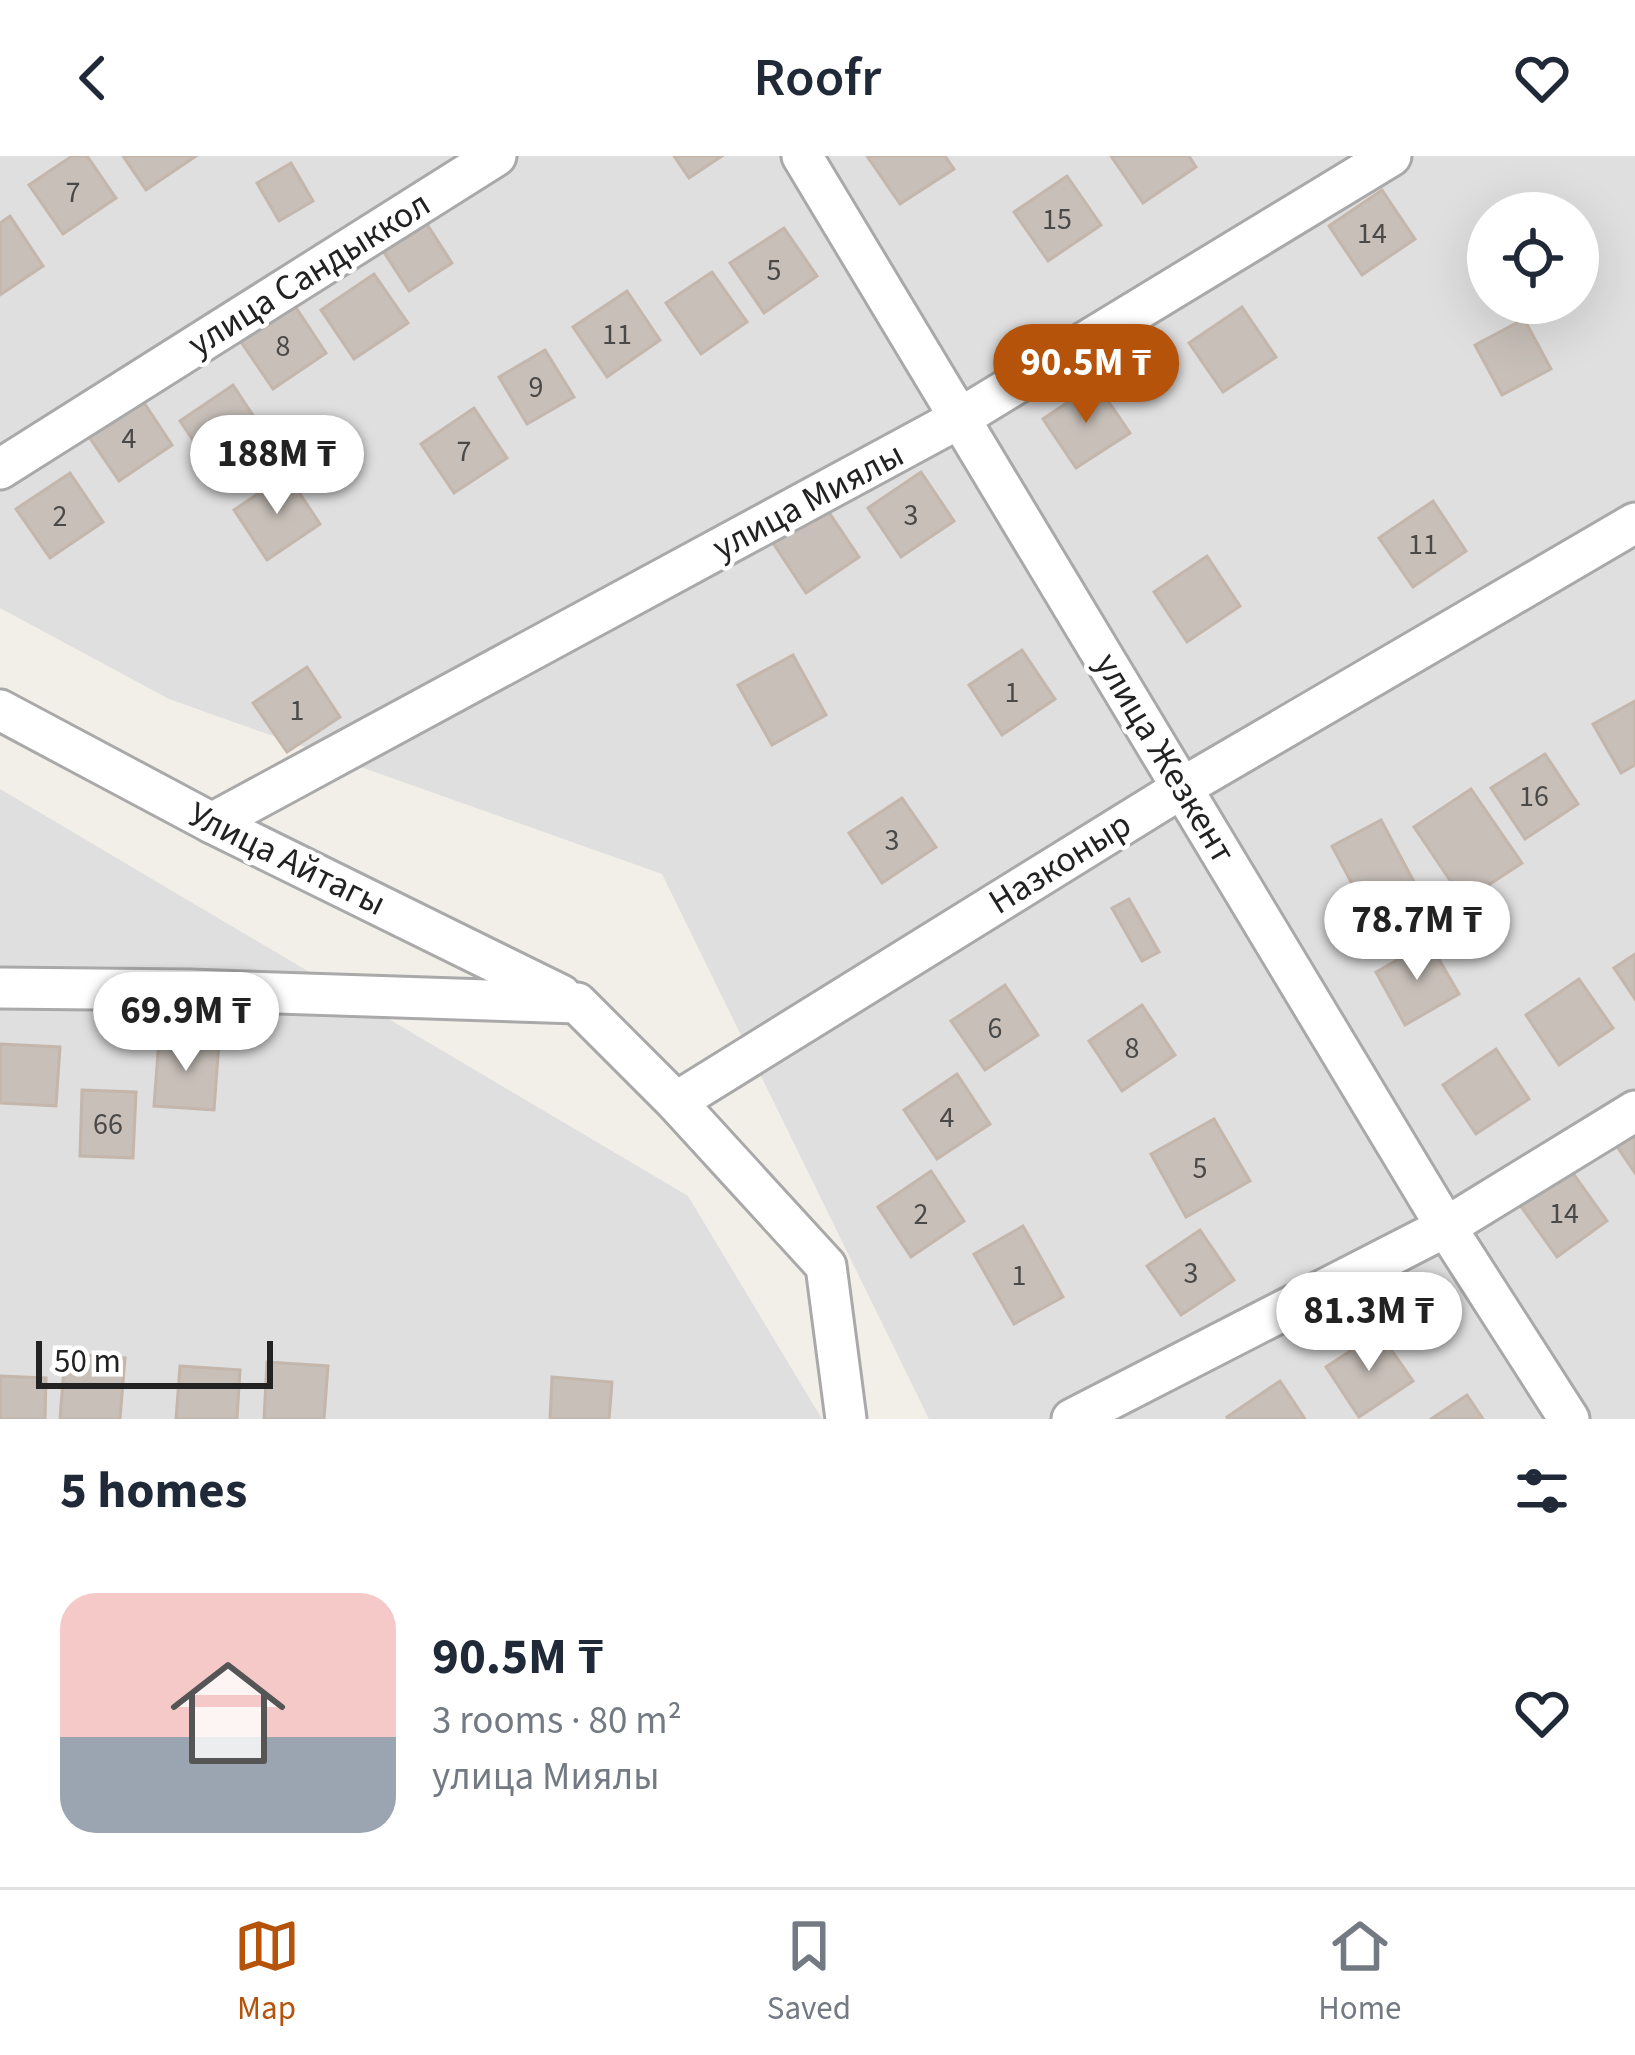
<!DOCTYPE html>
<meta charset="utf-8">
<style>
:root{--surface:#fff;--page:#f6f6f7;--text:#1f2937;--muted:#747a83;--line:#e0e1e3;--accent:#b45309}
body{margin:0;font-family:"Source Sans 3",sans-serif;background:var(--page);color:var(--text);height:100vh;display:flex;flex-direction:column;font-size:45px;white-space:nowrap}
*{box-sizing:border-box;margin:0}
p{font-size:39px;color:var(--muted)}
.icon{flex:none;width:66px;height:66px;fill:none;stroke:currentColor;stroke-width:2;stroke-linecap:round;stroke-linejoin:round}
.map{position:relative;height:1263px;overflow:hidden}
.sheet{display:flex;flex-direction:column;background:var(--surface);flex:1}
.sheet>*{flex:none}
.buttons{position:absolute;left:1467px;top:36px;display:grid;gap:24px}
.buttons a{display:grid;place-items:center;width:132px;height:132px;border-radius:50%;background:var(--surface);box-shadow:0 12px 48px #0002;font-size:60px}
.scale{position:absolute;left:36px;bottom:30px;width:237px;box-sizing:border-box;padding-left:12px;border:6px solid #222;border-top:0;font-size:33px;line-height:42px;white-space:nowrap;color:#222;-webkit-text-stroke:9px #fff;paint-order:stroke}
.price{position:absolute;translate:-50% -102px;padding:0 27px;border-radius:42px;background:#fff;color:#222;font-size:39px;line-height:78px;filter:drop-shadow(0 3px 6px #0008)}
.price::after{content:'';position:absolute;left:50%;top:72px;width:36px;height:27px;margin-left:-18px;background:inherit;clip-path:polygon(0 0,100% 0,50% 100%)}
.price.active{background:var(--accent);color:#fff}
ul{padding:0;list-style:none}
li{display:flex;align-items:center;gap:36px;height:300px;padding:0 60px}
li span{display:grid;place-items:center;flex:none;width:336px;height:240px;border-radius:36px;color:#555}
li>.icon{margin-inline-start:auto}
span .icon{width:144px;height:144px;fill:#fffc;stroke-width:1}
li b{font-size:51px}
h2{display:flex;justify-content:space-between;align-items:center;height:144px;padding:0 60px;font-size:51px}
header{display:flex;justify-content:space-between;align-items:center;height:156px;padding:0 60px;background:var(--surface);font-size:54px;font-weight:600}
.tab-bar{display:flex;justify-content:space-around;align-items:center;height:168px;border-top:3px solid var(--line);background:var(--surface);font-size:33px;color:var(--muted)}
.tab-bar a{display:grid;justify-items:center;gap:6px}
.tab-bar .active{color:var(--accent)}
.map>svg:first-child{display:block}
</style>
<header><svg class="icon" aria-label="back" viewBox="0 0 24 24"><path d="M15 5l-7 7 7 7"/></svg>Roofr<svg class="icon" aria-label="heart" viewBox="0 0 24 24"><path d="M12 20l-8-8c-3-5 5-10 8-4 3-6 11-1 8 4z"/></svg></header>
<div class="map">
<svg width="1635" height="1263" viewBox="0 0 1635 1263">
<rect width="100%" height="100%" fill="#f2efe9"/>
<g fill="#e0dfdf" fill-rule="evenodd">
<path d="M0,0H1635V1263H929L662,718L169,543L0,452ZM1488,57H1578V147H1488Z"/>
<path d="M0,633L688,1040L822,1263H0Z"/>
</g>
<g fill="#c7bfb8" stroke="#c4b6ab" stroke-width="3">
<path d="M72,0H87L116,42L63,78L29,29Z"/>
<path d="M123,0H196L146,34Z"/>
<path d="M674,0H722L689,22Z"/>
<path d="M867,0H945L954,13L900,48Z"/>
<path d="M1111,0H1189L1196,11L1143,47Z"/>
<path d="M291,7L313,45L279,65L257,27Z"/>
<path d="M1067,20L1101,69L1048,105L1014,56Z"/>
<path d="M1382,34L1415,83L1362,119L1329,70Z"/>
<path d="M421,59L452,107L409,135L378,87Z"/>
<path d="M10,60L43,110L0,139V67Z"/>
<path d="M784,72L817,120L764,157L730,107Z"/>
<path d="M712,116L747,166L701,198L666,147Z"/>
<path d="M374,118L408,167L354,203L321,154Z"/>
<path d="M627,135L660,184L607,221L573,171Z"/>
<path d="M293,147L326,197L273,233L239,183Z"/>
<path d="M1242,151L1276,201L1223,236L1189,187Z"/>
<path d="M1524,163L1551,213L1502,239L1475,189Z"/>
<path d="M545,194L574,241L527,268L499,221Z"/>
<path d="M1096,227L1130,277L1076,312L1043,263Z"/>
<path d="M233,229L266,279L213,314L180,265Z"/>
<path d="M139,239L172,289L119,325L85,275Z"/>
<path d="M474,252L507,302L454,337L421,288Z"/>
<path d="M921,316L954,365L901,401L868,352Z"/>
<path d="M70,317L103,366L50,402L16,353Z"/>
<path d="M287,318L320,368L267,404L234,354Z"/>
<path d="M1433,345L1466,395L1413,431L1379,382Z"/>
<path d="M826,352L859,401L806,437L773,387Z"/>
<path d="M1207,400L1240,450L1187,486L1154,436Z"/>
<path d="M1022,494L1055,543L1002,579L969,529Z"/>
<path d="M793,499L826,559L772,589L738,529Z"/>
<path d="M307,511L340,561L287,596L253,547Z"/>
<path d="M1635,545V609L1621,617L1593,568Z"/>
<path d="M1545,598L1578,648L1525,683L1491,632Z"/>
<path d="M1471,633L1522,707L1464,745L1414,671Z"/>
<path d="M902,642L936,691L882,727L849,677Z"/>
<path d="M1381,664L1422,741L1373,767L1332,690Z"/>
<path d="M1129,743L1159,796L1142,805L1112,752Z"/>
<path d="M1429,786L1459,838L1405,869L1376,816Z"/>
<path d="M1635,798V843L1614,812Z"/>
<path d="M1579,823L1613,872L1559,909L1526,859Z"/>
<path d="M1005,829L1038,879L985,914L951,865Z"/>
<path d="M1142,849L1175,899L1122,935L1089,885Z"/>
<path d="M159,883L219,887L214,954L154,950Z"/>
<path d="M0,888L60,891L56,950L0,947Z"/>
<path d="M1496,893L1529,943L1476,978L1443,929Z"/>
<path d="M957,918L990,968L937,1003L904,954Z"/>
<path d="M82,934L136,936L133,1002L80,1000Z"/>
<path d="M1214,963L1250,1025L1186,1061L1151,998Z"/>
<path d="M1635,976V1017L1616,989Z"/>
<path d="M1570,1013L1607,1065L1557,1101L1520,1049Z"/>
<path d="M931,1015L964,1065L911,1101L878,1051Z"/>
<path d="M1023,1070L1063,1141L1014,1168L974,1098Z"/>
<path d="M1200,1074L1234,1124L1181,1159L1147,1110Z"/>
<path d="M1379,1176L1413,1225L1359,1261L1326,1211Z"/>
<path d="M65,1198L125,1202L120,1263H60Z"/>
<path d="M267,1206L328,1210L324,1263H264Z"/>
<path d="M180,1210L240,1214L237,1263H176Z"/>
<path d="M0,1220L46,1222L45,1263H0Z"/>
<path d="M552,1221L612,1226L609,1263H550Z"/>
<path d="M1280,1225L1305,1263H1228L1227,1261Z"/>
<path d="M1467,1239L1483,1263H1431Z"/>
</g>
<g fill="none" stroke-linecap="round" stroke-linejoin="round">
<defs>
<g id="minor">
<path d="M802,0L1446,1071L1569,1263"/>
<path d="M0,313L496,0"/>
<path d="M0,554L212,667L561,839"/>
<path d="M212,667L960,262L1391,0"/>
<path d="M0,832L190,834L577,847L676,946L826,1110L846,1263"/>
<path d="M676,946L1195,624L1635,367"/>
<path d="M1072,1263L1446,1071L1635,955"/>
</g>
</defs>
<use href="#minor" stroke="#a9a9a9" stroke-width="45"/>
<use href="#minor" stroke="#fff" stroke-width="39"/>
</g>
<g text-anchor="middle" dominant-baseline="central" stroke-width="9" stroke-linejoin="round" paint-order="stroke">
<g font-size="30" fill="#4b4948">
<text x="73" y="36">7</text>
<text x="1057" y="63">15</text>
<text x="1372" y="77">14</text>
<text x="774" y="114">5</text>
<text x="617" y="178">11</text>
<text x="283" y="190">8</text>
<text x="536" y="231">9</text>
<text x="129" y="282">4</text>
<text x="464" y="295">7</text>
<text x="911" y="359">3</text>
<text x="60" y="360">2</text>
<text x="1423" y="388">11</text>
<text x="1012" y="536">1</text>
<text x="297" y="554">1</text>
<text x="1534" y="640">16</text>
<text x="892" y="684">3</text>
<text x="995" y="872">6</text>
<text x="1132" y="892">8</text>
<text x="947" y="961">4</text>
<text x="108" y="968">66</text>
<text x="1200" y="1012">5</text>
<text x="1564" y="1057">14</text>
<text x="921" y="1058">2</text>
<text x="1191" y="1117">3</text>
<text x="1019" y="1119">1</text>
</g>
<g font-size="36" fill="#222" stroke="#fff">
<text transform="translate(309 118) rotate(-32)">улица Сандыккол</text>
<text transform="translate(808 345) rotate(-28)">улица Миялы</text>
<text transform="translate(1165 602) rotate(59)">улица Жезкент</text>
<text transform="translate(287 703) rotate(26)">Улица Айтагы</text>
<text transform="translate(1060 707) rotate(-32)">Назконыр</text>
</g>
</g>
</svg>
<div class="buttons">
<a><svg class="icon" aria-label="locate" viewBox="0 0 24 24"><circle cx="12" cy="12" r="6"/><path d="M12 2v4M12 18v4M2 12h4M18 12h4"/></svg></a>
</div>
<div class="scale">50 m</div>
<b class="price active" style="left:1086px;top:270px">90.5M ₸</b>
<b class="price" style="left:277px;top:361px">188M ₸</b>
<b class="price" style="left:1417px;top:827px">78.7M ₸</b>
<b class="price" style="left:186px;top:918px">69.9M ₸</b>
<b class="price" style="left:1369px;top:1218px">81.3M ₸</b>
</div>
<section class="sheet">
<h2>5 homes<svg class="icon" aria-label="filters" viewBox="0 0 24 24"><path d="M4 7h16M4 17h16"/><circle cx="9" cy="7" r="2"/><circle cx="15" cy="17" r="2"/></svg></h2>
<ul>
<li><span style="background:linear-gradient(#f6c9c9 60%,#9aa5b1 0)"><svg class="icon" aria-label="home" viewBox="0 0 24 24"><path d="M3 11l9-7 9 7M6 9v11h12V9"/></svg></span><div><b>90.5M ₸</b><p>3 rooms · 80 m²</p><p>улица Миялы</p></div><svg class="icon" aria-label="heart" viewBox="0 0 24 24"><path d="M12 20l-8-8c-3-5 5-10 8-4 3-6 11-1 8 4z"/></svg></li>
</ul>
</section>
<nav class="tab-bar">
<a class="active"><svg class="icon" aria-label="map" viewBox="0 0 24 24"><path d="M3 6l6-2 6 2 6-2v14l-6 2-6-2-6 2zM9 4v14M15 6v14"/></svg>Map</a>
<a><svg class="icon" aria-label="saved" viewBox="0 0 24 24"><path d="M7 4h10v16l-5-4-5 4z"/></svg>Saved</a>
<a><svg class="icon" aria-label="home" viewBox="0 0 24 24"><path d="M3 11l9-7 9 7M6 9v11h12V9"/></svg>Home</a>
</nav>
